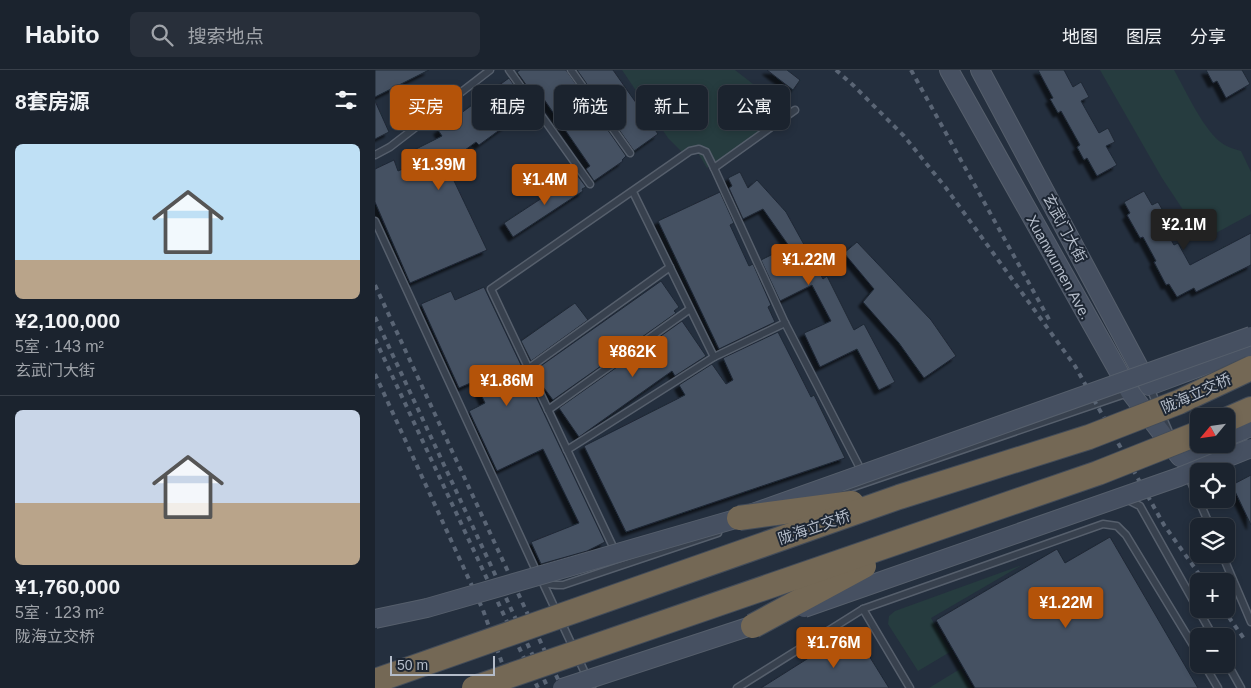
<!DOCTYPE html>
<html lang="zh">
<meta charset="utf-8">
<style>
:root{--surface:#1b232e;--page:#282f3a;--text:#f1f3f6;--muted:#a0a4aa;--line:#39404a;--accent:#b45309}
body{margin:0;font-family:Helvetica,"Noto Sans SC",sans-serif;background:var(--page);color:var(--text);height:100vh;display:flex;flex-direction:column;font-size:19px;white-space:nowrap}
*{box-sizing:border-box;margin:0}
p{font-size:16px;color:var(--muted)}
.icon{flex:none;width:28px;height:28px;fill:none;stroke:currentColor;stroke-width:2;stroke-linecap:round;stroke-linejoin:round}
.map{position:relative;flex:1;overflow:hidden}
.side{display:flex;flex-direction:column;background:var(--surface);width:375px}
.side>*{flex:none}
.top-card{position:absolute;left:15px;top:15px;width:475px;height:45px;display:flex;gap:10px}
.needle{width:32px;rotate:241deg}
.controls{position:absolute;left:815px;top:338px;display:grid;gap:10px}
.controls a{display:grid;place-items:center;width:45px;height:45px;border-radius:8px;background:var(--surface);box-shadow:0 2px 8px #0003,0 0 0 1px var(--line);font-size:25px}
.scale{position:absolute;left:15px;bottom:12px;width:105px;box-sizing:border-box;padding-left:5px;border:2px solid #b4bcc9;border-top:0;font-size:14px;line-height:18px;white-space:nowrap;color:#b4bcc9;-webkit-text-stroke:4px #1d2633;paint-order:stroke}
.price{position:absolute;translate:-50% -42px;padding:0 11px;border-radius:5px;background:var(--accent);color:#fff;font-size:16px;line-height:32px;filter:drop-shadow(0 1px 2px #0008)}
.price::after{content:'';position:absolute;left:50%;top:30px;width:15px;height:11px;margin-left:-8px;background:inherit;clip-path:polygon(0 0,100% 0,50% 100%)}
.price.active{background:#222;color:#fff}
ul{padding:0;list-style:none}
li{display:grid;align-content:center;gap:10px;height:265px;padding:0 15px}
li+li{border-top:1px solid var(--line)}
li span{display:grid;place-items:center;height:155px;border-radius:8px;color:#555}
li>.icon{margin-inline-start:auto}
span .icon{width:90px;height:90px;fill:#fffc;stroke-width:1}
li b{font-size:21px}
h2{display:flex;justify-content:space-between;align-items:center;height:60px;padding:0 15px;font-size:21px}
.chip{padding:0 18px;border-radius:8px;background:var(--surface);box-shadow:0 2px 8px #0003,0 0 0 1px var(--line);font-size:18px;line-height:45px}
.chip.active{background:var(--accent);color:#fff}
header{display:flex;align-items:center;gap:30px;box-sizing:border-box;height:70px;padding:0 25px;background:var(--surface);border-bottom:1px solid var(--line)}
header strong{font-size:24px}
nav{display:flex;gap:28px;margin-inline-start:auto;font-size:18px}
.search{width:350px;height:45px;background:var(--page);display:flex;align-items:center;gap:12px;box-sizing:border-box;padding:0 18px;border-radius:8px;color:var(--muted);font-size:19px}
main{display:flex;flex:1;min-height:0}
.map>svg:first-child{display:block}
</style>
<header>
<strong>Habito</strong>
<div class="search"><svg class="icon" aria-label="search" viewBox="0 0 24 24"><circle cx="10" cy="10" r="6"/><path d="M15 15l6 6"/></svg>搜索地点</div>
<nav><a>地图</a><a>图层</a><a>分享</a></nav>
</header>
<main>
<section class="side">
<h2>8套房源<svg class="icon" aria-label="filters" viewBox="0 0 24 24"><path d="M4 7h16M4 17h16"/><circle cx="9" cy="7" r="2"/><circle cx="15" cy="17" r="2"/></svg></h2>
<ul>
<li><span style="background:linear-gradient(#bfe0f5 75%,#b9a48a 0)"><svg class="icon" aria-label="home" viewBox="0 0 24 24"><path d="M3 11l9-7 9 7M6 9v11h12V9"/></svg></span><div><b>¥2,100,000</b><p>5室 · 143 m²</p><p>玄武门大街</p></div></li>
<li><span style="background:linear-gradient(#c9d6e8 60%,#b9a48a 0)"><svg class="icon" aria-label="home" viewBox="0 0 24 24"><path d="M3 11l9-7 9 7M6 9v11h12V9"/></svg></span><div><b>¥1,760,000</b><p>5室 · 123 m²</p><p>陇海立交桥</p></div></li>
</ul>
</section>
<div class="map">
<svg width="876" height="618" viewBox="0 0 876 618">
<defs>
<filter id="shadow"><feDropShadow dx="-4.5" dy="4.5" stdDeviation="1" flood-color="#0009"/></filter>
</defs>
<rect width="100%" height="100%" fill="#242f3e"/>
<g fill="#263c3f">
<path d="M247,0H360L378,14L405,48L332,98L323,83L309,84L293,68Z"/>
<path d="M725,0H799C811,21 826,55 844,71C850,76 858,79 866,81L876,102V144L828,170L787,108Z"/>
<path d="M647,495L556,548L575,582L543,601L513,554L514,546L520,541Z"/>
<path d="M585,599L597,618H554Z"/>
</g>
<g fill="#455162" stroke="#1f2835" filter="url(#shadow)">
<path d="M0,0H54L0,27Z"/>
<path d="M145,0H191L251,86L247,90L248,91L219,111L211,99L215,96L164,22L159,26L142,2Z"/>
<path d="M202,0H238L283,64L259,81Z"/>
<path d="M392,0H412L425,10L418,20Z"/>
<path d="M663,0H689L698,17L706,12L714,27L706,31L724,63L733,58L740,72L731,76L742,95L722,106L712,88L709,90L702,77L705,75L686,41L683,43L675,29L678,28Z"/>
<path d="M831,0H867L875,14L851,28L842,11L838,13Z"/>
<path d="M134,8L151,32L130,48L134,53L104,75L101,72L71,94L112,180L35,213L0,132V99L19,90L23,101L44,92L39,80L67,66L63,60Z"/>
<path d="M0,31L14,62L0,69Z"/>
<path d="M365,102L373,118L382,110L411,142L448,209L452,206L479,260L489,254L520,312L504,320L482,279L445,297L429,263L456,251L437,215L405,231L386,190L414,176L388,139L368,149L354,118L357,116L353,108Z"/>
<path d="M202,105L211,117L207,119L208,121L138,167L129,153Z"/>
<path d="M769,121L777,135L783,132L792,148L786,152L799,175L803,173L815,195L876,163V195L821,222L819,218L802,227L794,214L791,215L779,192L781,191L768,167L765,168L752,145L755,143L749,132Z"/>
<path d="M345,122L359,153L355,155L374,196L378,194L396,235L393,237L400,252L344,279L283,151Z"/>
<path d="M482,172L556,250L581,286L549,308L524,273L488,232L499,219L469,183Z"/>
<path d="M286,211L304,237L299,241L301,243L178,330L166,314L160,300Z"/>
<path d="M109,217L230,472L212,481L166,494L156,472L204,453L168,379L122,401L94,341L110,333L100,311L84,318L46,234L76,221L80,230Z"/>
<path d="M200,233L213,250L156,291L146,271Z"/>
<path d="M307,251L331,286L300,306L297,301L204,367L184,338Z"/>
<path d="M403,262L436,327L439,325L470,388L251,462L209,376L310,325L304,315L337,294L351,314L358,310L348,288Z"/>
<path d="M876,405V455L857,415Z"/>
<path d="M735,467L823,618H600L561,550L682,479L690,493Z"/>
<path d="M478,560L514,618H386Z"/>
</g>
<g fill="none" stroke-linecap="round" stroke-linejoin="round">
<defs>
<g id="lane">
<path d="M134,0L215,114"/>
<path d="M196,0L255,83"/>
<path d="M0,85L15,77L115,0"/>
<path d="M339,98L420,40"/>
<path d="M258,122L339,287"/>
<path d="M0,151L163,505C171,516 175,515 188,515L343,463"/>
<path d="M154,298L295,197"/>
<path d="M775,318L794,362"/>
<path d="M173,340L315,239"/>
<path d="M192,380L339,287L410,253"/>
<path d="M813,405L835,456"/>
<path d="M452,426L753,323"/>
<path d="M750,431L753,430L765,436L838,566"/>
<path d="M240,481L116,219L315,81L324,79L331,82L339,98L410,253L487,402"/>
<path d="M847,484L876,552"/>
<path d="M168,513L217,618"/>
<path d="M488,539L535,618"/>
<path d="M851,591L866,618"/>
<path d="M829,594L843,618"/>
<path d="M362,618L488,539L728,454L742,456L751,465L824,585"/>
</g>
<g id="secondary">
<path d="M574,0L755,322L805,387L836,374"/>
<path d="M605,0L774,316L876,278"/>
<path d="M851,367L876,357"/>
</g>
<path id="highway" d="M851,350L876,339"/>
</defs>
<use href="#lane" stroke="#565f6c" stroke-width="9"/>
<use href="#secondary" stroke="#565f6c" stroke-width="20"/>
<use href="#highway" stroke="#434c59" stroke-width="26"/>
<use href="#lane" stroke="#38414e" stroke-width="6"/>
<use href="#secondary" stroke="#465061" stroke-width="18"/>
<use href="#highway" stroke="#746855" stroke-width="24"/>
<g stroke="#5a6575" stroke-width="4" stroke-dasharray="5 5" stroke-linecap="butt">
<path d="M461,0L479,16L529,66L571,118L700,296L789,455L829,511"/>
<path d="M536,0L676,253"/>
<path d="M0,215L187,618"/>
<path d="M0,247L173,618"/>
<path d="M0,269L163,618"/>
<path d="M0,304L108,540L136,618"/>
<path d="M848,539L870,570"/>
</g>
<defs>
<g id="secondary-bridge">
<path d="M429,538L804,407L876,378"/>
<path d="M0,549L52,538L364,448L876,266"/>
<path d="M187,618L388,552"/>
</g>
<g id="highway-bridge">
<path d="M364,448L477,433"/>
<path d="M378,556L489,496"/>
<path d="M0,611L524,427L714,367L804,332L876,298"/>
<path d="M99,618L723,403L824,363"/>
</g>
</defs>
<use href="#secondary-bridge" stroke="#565f6c" stroke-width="20" stroke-linecap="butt"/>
<use href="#highway-bridge" stroke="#434c59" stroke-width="26" stroke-linecap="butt"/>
<use href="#secondary-bridge" stroke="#465061" stroke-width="18"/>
<use href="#highway-bridge" stroke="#746855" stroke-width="24"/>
</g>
<g text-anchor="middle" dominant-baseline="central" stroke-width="4" stroke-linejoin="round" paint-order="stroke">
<g font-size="15" fill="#b4bcc9" stroke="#1d2633">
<text transform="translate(690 158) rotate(62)">玄武门大街</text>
<text transform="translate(684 197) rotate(61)">Xuanwumen Ave.</text>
<text transform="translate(821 323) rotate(-24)">陇海立交桥</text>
<text transform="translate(439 457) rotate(-19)">陇海立交桥</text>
</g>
</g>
</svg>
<div class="controls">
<a><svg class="needle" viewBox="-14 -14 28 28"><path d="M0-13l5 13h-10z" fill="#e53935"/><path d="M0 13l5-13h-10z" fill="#a0a4aa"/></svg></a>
<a><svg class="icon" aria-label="locate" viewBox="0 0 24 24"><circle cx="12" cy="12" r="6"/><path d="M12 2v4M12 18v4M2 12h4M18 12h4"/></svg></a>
<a><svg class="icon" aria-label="layers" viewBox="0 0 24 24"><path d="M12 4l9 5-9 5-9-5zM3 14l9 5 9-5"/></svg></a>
<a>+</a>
<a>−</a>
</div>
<div class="scale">50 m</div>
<b class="price" style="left:64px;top:121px">¥1.39M</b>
<b class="price" style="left:170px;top:136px">¥1.4M</b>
<b class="price active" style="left:809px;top:181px">¥2.1M</b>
<b class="price" style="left:434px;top:216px">¥1.22M</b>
<b class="price" style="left:258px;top:308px">¥862K</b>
<b class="price" style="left:132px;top:337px">¥1.86M</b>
<b class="price" style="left:691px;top:559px">¥1.22M</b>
<b class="price" style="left:459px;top:599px">¥1.76M</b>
<div class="top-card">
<a class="chip active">买房</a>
<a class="chip">租房</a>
<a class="chip">筛选</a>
<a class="chip">新上</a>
<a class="chip">公寓</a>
</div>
</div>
</main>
